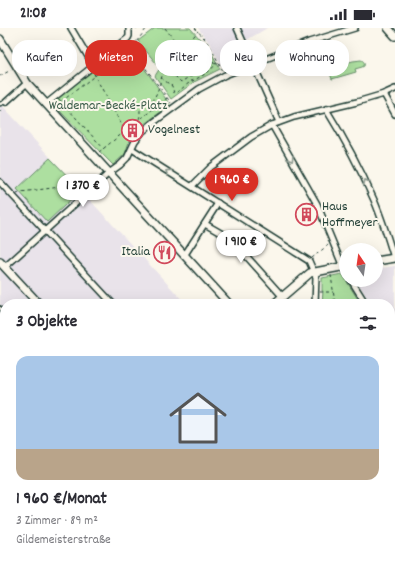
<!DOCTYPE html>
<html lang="de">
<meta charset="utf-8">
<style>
:root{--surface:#fff;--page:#f2f2f3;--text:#2b2b33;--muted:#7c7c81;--accent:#d93025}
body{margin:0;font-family:Dekko,sans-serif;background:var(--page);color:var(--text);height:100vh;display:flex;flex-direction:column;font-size:15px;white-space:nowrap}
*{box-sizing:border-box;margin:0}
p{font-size:13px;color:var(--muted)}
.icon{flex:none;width:22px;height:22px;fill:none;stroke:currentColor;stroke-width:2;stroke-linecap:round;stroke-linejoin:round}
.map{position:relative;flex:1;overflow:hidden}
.panel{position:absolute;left:0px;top:271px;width:395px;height:268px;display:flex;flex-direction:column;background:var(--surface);border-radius:16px 16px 0 0;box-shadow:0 4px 16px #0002}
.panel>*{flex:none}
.hud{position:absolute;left:12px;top:12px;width:371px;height:36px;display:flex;gap:8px}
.needle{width:26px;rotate:347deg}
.controls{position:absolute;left:339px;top:215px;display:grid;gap:8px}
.controls a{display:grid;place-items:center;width:44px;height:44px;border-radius:50%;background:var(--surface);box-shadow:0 4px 16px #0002;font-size:20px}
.price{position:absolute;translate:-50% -34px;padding:0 9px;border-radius:14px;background:#fff;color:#222;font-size:13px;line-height:26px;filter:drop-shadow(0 1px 2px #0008)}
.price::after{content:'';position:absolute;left:50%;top:24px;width:12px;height:9px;margin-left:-6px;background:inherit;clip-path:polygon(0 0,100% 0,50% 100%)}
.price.selected{background:var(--accent);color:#fff}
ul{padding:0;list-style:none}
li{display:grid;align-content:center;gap:8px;height:212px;padding:0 16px}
li span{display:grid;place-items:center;height:124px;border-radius:12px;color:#555}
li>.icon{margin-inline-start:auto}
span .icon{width:72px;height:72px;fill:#fffc;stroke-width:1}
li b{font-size:17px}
h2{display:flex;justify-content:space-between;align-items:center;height:48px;padding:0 16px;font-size:17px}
.tag{padding:0 14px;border-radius:16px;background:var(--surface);box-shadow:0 4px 16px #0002;font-size:14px;line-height:36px}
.tag.selected{background:var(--accent);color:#fff}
.status{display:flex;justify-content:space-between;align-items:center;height:28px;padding:0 20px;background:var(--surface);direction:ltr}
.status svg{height:11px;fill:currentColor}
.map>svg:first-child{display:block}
</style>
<div class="status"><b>21:08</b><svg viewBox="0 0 49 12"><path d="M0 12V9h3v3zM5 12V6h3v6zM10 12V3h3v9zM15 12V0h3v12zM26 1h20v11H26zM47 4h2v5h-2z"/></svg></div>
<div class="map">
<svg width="395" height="539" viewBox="0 0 395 539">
<rect width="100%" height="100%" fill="#fbf7ec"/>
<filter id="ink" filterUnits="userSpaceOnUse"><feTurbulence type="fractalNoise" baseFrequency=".025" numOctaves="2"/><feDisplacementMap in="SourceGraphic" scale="8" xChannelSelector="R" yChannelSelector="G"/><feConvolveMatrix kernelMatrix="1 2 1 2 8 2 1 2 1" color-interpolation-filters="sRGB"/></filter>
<g filter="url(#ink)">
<g fill="#e9e3ea">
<path d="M198,0H233L246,30L223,40L210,16Z"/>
<path d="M239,0H267L245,13Z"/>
<path d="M0,75L186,276H5V342L0,335Z"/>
<path d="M395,238V298L390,299V276H371L356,252H376V241Z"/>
<path d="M0,451L5,456V510L0,515Z"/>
<path d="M390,489L395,494V539H385L380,534H390Z"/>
</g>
<g fill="#addfa0" stroke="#668e6a">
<path d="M155,0H190L210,22L220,41L194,54L171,71L155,48L160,40L138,13Z"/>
<path d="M125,16L150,48L170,77L139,100L129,114L125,126L113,137L51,74Z"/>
<path d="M361,32C364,33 365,35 364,38L362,39L355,41L356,44L332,51L328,40L353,33Z"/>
<path d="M50,130L81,162L47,194L17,161Z"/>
<path d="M342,246L361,276H322L323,263H322V250Z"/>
</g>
<g fill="#91c4ee" stroke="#638ea4">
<path d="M0,335L5,342V456L0,451Z"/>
<path d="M85,534H190L195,539H90Z"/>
</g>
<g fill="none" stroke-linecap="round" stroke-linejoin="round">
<defs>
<g id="lane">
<path d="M0,76L5,74"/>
<path d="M0,280L5,286"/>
<path d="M0,329L5,336"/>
<path d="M0,466L5,467"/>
<path d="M0,488L5,483"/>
</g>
<g id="street">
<path d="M71,0L93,37"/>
<path d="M237,0L279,94"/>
<path d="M384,66L395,86"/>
<path d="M6,74L27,55"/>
<path d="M46,76L128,10L129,8V0"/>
<path d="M326,81C344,110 360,140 374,172C382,191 388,210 394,230"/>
<path d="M272,97L317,176L343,239L346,243"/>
<path d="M132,121L309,233L316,249L315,276"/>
<path d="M0,154L113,276"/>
<path d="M192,158L211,139L251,109L272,97L294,89L357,74L384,66L395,61"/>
<path d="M205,196L231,211L282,268"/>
<path d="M184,228L218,175"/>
<path d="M5,239L109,145L120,137L127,130L135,113L142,104L154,94L199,61L225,47L309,14L355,0"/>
<path d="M351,252L366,276"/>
<path d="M390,314L395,322"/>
<path d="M390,409L395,402"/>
<path d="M390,444L395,450"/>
<path d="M35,534L39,539"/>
<path d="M195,534L199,539"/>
<path d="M355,534V539"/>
</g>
<g id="secondary">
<path d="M388,0L395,8"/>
<path d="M0,11L27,55L229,276"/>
<path d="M376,233L395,230"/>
<path d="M0,234L39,276"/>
<path d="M274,276L310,245L346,238"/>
<path d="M390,517L395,523"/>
<path d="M0,523L5,518"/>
<path d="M276,534L281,539"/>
</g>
</defs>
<use href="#lane" stroke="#1f3d34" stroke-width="5.5"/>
<use href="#street" stroke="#1f3d34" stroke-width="8"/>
<use href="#secondary" stroke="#1f3d34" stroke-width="10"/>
<g stroke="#1f3d34" stroke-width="1" stroke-dasharray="3 3" stroke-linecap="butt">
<path d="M136,0H137"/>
<path d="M165,0L178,17L179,21L185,27L192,53"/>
<path d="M195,0L204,10L211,20L223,43"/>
<path d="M128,16L171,75"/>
<path d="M208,35C206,33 205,29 202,28C192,22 176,39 174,47L181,54L203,40L208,35L219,36"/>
<path d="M94,45L95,48L125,103L130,110"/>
<path d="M0,48L11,42"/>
<path d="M161,50L172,58L174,65C179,64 181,61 185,58C193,51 208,47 214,38C213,30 207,20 197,21C194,22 189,25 185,27"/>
<path d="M59,71L104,121"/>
<path d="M57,77L133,18L147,0"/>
<path d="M0,83L3,80"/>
<path d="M139,91C140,89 140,85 140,82C142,77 151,76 154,70C160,61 160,50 165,41C170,33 178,28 185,21C189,15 193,9 198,3"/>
<path d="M99,124L167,70"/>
<path d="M17,166L21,164L68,158L78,167"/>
<path d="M312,230L328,217"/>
<path d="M331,247L335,276"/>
<path d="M320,264H333"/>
<path d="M390,367L395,372"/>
<path d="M77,534L82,539"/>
<path d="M113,534L118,539"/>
<path d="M123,534L128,539"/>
<path d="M134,534L136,536"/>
<path d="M119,539L125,534"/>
<path d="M249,539L254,534"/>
</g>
<use href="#lane" stroke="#fbf7ec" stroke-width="2.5"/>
<use href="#street" stroke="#fbf7ec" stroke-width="5"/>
<use href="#secondary" stroke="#fbf7ec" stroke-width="7"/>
</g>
<defs><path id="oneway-chevron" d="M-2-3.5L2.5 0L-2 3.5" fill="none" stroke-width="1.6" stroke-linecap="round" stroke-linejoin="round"/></defs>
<g stroke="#8d9a90">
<use href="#oneway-chevron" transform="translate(291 131) rotate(60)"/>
<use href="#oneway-chevron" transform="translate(168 144) rotate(-148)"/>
<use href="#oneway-chevron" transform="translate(366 154) rotate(-115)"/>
</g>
</g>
<defs>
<symbol id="building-ring" viewBox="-11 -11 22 22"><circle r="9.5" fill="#fbf7ec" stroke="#d1495b" stroke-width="1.5"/><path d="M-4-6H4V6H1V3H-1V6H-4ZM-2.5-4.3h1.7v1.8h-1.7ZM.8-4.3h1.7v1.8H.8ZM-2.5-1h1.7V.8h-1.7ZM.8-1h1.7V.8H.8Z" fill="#d1495b"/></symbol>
<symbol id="restaurant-ring" viewBox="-11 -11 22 22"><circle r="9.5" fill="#fbf7ec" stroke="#d1495b" stroke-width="1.5"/><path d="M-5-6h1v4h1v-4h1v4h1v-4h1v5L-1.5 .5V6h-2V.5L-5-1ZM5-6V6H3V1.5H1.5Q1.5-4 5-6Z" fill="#d1495b"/></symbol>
</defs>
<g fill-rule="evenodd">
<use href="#building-ring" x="120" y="90" width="25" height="25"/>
<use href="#building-ring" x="294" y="174" width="25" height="25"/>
<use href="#restaurant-ring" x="152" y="212" width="25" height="25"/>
</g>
<g text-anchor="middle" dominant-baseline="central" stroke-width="4" stroke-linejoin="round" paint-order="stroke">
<g font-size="14" fill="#3b5d4a" stroke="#fbf7ec">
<text x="108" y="78">Waldemar-Becké-Platz</text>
</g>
<g font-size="14" fill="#1f3d34" stroke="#fbf7ec" text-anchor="start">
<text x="148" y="102">Vogelnest</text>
<text x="322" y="179">Haus<tspan x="322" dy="16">Hoffmeyer</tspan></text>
<text x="150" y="224" text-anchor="end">Italia</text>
</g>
</g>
</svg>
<div class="controls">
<a><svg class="needle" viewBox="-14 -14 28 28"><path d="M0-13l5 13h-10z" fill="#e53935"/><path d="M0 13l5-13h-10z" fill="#7c7c81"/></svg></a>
</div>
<b class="price selected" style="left:232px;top:174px">1 960 €</b>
<b class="price" style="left:83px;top:180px">1 370 €</b>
<b class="price" style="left:241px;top:236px">1 910 €</b>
<div class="hud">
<a class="tag">Kaufen</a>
<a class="tag selected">Mieten</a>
<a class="tag">Filter</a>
<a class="tag">Neu</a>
<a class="tag">Wohnung</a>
</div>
<section class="panel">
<h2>3 Objekte<svg class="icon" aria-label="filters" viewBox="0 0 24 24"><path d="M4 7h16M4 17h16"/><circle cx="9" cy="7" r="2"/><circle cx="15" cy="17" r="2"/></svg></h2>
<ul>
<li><span style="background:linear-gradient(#a9c7e8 75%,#b9a48a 0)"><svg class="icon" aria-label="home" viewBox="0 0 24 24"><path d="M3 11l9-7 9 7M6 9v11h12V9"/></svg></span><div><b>1 960 €/Monat</b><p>3 Zimmer · 89 m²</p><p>Gildemeisterstraße</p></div></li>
</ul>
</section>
</div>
